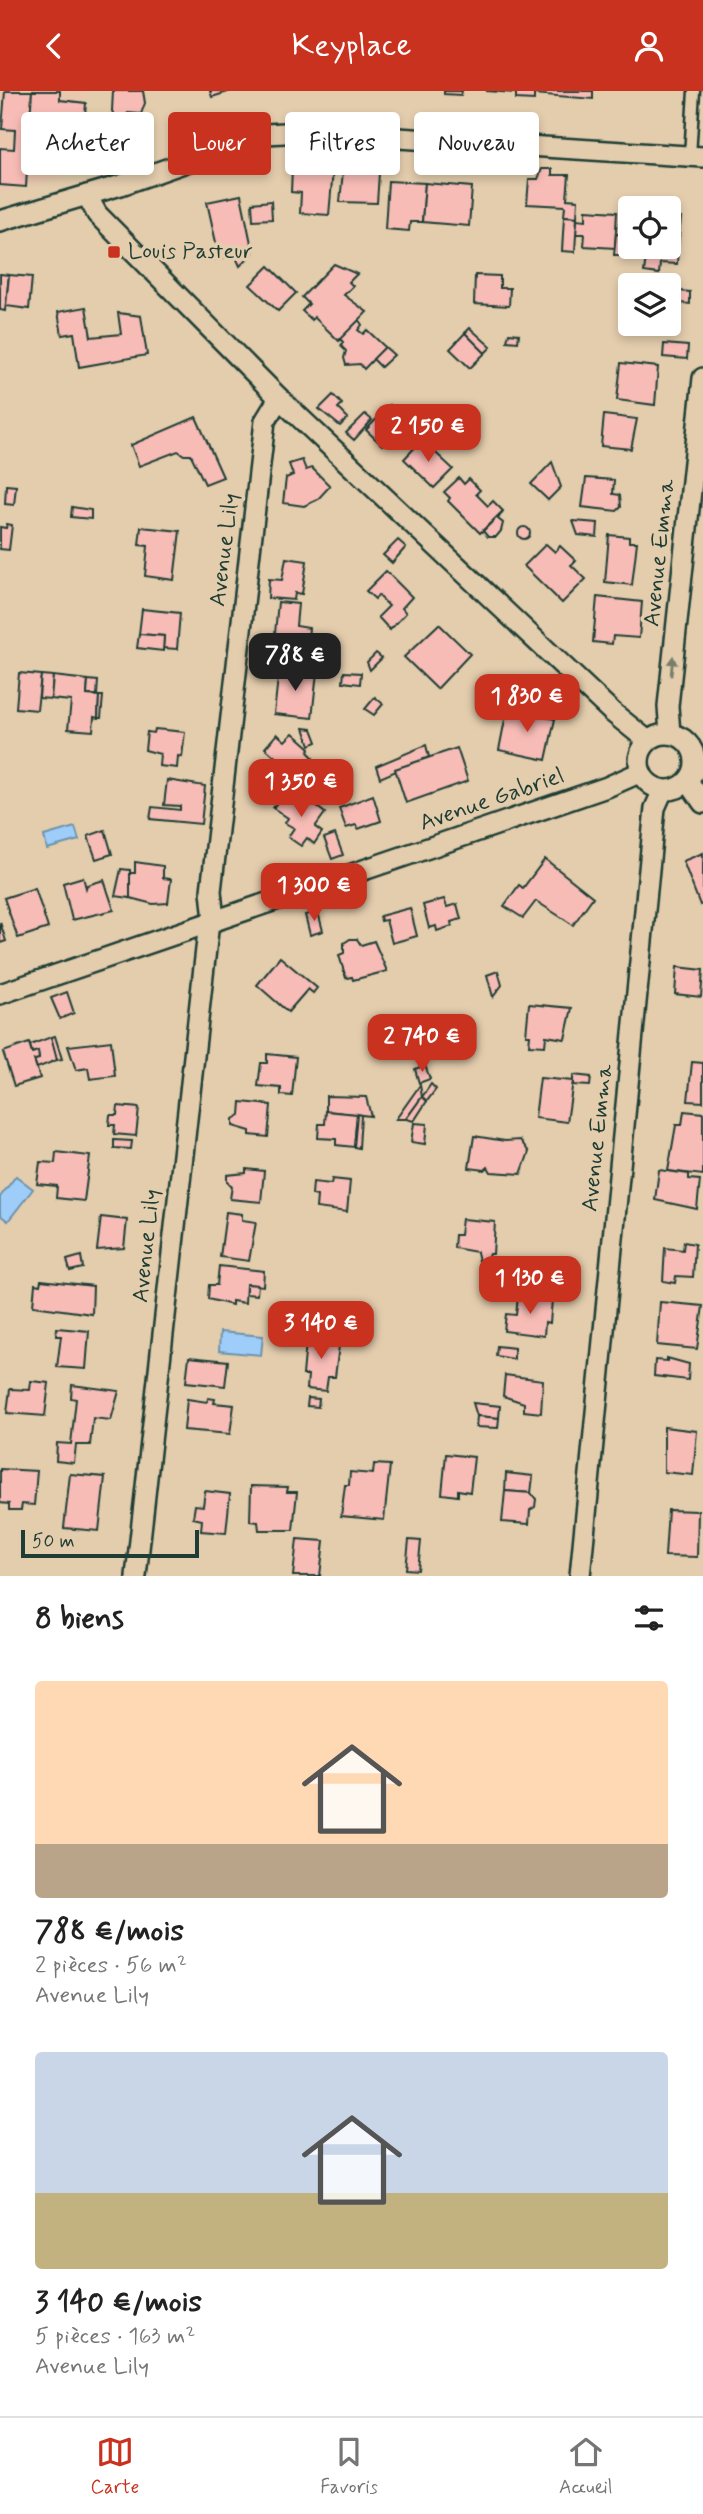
<!DOCTYPE html>
<html lang="fr">
<meta charset="utf-8">
<style>
:root{--surface:#fff;--page:#f6f6f6;--text:#222;--muted:#767676;--line:#e0e0e0;--accent:#c8321e}
body{margin:0;font-family:Mynerve,sans-serif;background:var(--page);color:var(--text);height:100vh;display:flex;flex-direction:column;font-size:26px;white-space:nowrap}
*{box-sizing:border-box;margin:0}
p{font-size:23px;color:var(--muted)}
.icon{flex:none;width:38px;height:38px;fill:none;stroke:currentColor;stroke-width:2;stroke-linecap:round;stroke-linejoin:round}
.map{position:relative;height:1485px;overflow:hidden}
.details{display:flex;flex-direction:column;background:var(--surface);flex:1}
.details>*{flex:none}
.hud{position:absolute;left:21px;top:21px;width:662px;height:63px;display:flex;gap:14px}
.fabs{position:absolute;left:618px;top:105px;display:grid;gap:14px}
.fabs a{display:grid;place-items:center;width:63px;height:63px;border-radius:7px;background:var(--surface);box-shadow:0 4px 10px #0003;font-size:35px}
.scale{position:absolute;left:21px;bottom:18px;width:178px;box-sizing:border-box;padding-left:7px;border:4px solid #1f3d34;border-top:0;font-size:19px;line-height:24px;white-space:nowrap;color:#1f3d34;-webkit-text-stroke:5px #e4cdad;paint-order:stroke}
.price{position:absolute;translate:-50% -60px;padding:0 16px;border-radius:14px;background:var(--accent);color:#fff;font-size:23px;line-height:46px;filter:drop-shadow(0 2px 4px #0008)}
.price::after{content:'';position:absolute;left:50%;top:42px;width:21px;height:16px;margin-left:-10px;background:inherit;clip-path:polygon(0 0,100% 0,50% 100%)}
.price.selected{background:#222;color:#fff}
ul{padding:0;list-style:none}
li{display:grid;align-content:center;gap:14px;height:371px;padding:0 35px}
li span{display:grid;place-items:center;height:217px;border-radius:7px;color:#555}
li>.icon{margin-inline-start:auto}
span .icon{width:126px;height:126px;fill:#fffc;stroke-width:1}
li b{font-size:30px}
h2{display:flex;justify-content:space-between;align-items:center;height:84px;padding:0 35px;font-size:30px}
.tag{padding:0 24px;border-radius:7px;background:var(--surface);box-shadow:0 4px 10px #0003;font-size:24px;line-height:63px}
.tag.selected{background:var(--accent);color:#fff}
header{display:flex;justify-content:space-between;align-items:center;height:91px;padding:0 35px;background:var(--accent);color:#fff;font-size:32px;font-weight:600}
.dock{display:flex;justify-content:space-around;align-items:center;height:98px;border-top:2px solid var(--line);background:var(--surface);font-size:19px;color:var(--muted)}
.dock a{display:grid;justify-items:center;gap:4px}
.dock .selected{color:var(--accent)}
.map>svg:first-child{display:block}
</style>
<header><svg class="icon" aria-label="back" viewBox="0 0 24 24"><path d="M15 5l-7 7 7 7"/></svg>Keyplace<svg class="icon" aria-label="person" viewBox="0 0 24 24"><circle cx="12" cy="8" r="4"/><path d="M4 21q1-7 8-7t8 7"/></svg></header>
<div class="map">
<svg width="703" height="1485" viewBox="0 0 703 1485">
<rect width="100%" height="100%" fill="#e4cdad"/>
<filter id="ink" filterUnits="userSpaceOnUse"><feTurbulence type="fractalNoise" baseFrequency=".0143" numOctaves="2"/><feDisplacementMap in="SourceGraphic" scale="14" xChannelSelector="R" yChannelSelector="G"/><feConvolveMatrix kernelMatrix="1 2 1 2 8 2 1 2 1" color-interpolation-filters="sRGB"/></filter>
<g filter="url(#ink)">
<path fill="#eac8b0" d="M0,0H84L80,81L0,103Z"/>
<g fill="#9fcdfa" stroke="#6c93ab" stroke-width="2">
<path d="M75,736L79,749L47,758L44,745Z"/>
<path d="M16,1085L33,1098L8,1130L0,1124V1106Z"/>
<path d="M220,1241L263,1245L261,1264L219,1260Z"/>
</g>
<g fill="#f8bcb6" stroke="#1f3d34" stroke-width="2">
<path d="M5,0H32L26,96L0,94V57L14,58L15,39L2,38Z"/>
<path d="M32,0H60V9L86,12L81,77L27,74Z"/>
<path d="M113,0H143L145,12L141,23L128,22L122,29L116,28L112,20Z"/>
<path d="M210,0H231L212,6Z"/>
<path d="M444,0H462L461,4L444,3Z"/>
<path d="M486,0H593V8L534,3V9L516,8V2Z"/>
<path d="M292,77L333,79L329,124L300,122L301,102L291,101Z"/>
<path d="M542,78H552V84H569L567,108L578,109L577,126L564,125L565,115L527,113L529,88H538Z"/>
<path d="M343,80L379,82L377,112L340,111Z"/>
<path d="M388,90L425,92L422,131H410L409,140L385,138Z"/>
<path d="M425,92L472,96L469,135L422,131Z"/>
<path d="M241,104L253,162L240,175L235,164L213,169L207,161L217,156L207,111Z"/>
<path d="M271,110L272,128L253,129L252,112Z"/>
<path d="M586,119L617,121L615,157L584,155L585,143H576L577,128L586,129Z"/>
<path d="M564,125L577,126L575,161L562,160Z"/>
<path d="M668,127H681L678,157L661,156H668Z"/>
<path d="M616,143L628,144L627,164H614Z"/>
<path d="M643,156L678,157L677,173L660,172L659,183L644,181L647,158Z"/>
<path d="M334,173L357,183L349,191L353,195L344,204L367,221L339,250L314,226L312,229L302,220L309,213L302,206Z"/>
<path d="M269,175L296,202L278,220L250,194Z"/>
<path d="M0,183L9,184L5,220L0,219Z"/>
<path d="M9,184L32,186L29,218L6,215Z"/>
<path d="M475,184L500,185V197H510L509,215L474,213Z"/>
<path d="M669,199L690,201V213L669,211Z"/>
<path d="M86,216L91,246L121,243L118,222L141,225L147,264L79,276L74,242L62,244L58,221Z"/>
<path d="M668,221H673L672,243L646,241L647,233H668Z"/>
<path d="M359,229L362,234L358,239L363,243L367,239L385,256L364,278L360,273L346,274L344,267L346,260L341,255L343,251L340,248Z"/>
<path d="M470,237L491,256L485,262L465,242Z"/>
<path d="M465,242L485,262L470,277L450,258Z"/>
<path d="M509,242L519,243L518,251L507,250Z"/>
<path d="M664,253L688,255L687,268L663,266Z"/>
<path d="M385,256L394,264L381,276L373,268Z"/>
<path d="M621,272L658,276L655,314L617,309Z"/>
<path d="M333,304L342,313L338,317L348,327L340,335L319,318Z"/>
<path d="M390,314L409,332L389,353L386,350L382,354L366,339Z"/>
<path d="M365,323L372,329L354,349L346,342Z"/>
<path d="M604,324L637,328L631,358L601,355Z"/>
<path d="M196,326L223,386L205,393L191,364H184L178,360L139,375L131,354Z"/>
<path d="M422,349L453,378L434,397L404,368Z"/>
<path d="M302,369L306,379L312,377L330,395L317,409L304,415L283,412L286,387L293,384L289,373Z"/>
<path d="M552,371L561,396L548,409L531,393Z"/>
<path d="M459,387L464,393L469,388L480,399L476,403L488,415L493,410L503,420L480,442L448,410L450,407L444,401Z"/>
<path d="M586,387L614,389L613,403L620,404L621,416L617,420L582,416Z"/>
<path d="M6,394L16,395L14,414L5,413Z"/>
<path d="M72,416L91,419V428L71,426Z"/>
<path d="M503,420L498,428L503,432L501,440L496,446H488L483,440Z"/>
<path d="M573,430L598,432L597,446L578,444Z"/>
<path d="M7,433L12,434L9,459L0,458V436L6,437Z"/>
<path d="M141,436L180,440L174,489L145,485L148,455L139,454Z"/>
<circle cx="524" cy="442" r="6"/>
<path d="M609,444L629,446V451H637L632,494L605,491Z"/>
<path d="M398,449L406,456L392,472L383,464Z"/>
<path d="M546,453L555,461L560,455L576,470L571,474L586,488L562,512L524,475Z"/>
<path d="M286,467L307,470L302,503L295,502L294,509L268,507L269,488L282,489Z"/>
<path d="M386,480L412,506L402,517L406,522L390,539L378,526L389,515L378,504L375,508L366,500Z"/>
<path d="M597,506L642,511L639,547L613,545L612,553L593,551Z"/>
<path d="M278,511L298,513L296,535L309,537L307,557L280,554L279,569L256,566L257,551L274,553Z"/>
<path d="M142,518L180,522L177,558L163,557L164,545L139,543Z"/>
<path d="M439,533L470,563L437,598L404,566Z"/>
<path d="M139,543L164,545L163,560L137,557Z"/>
<path d="M376,562L382,567L370,579L367,571Z"/>
<path d="M279,577L317,581L312,627L274,623Z"/>
<path d="M344,581L361,582L360,593L343,591Z"/>
<path d="M19,582L41,584L37,619L16,617Z"/>
<path d="M41,584L53,585L51,608L39,607Z"/>
<path d="M53,585L88,589L87,604L99,605L98,627L94,626L93,640L68,638L71,610L51,608Z"/>
<path d="M88,589L98,590L97,604H87Z"/>
<path d="M99,605H103L101,627H98Z"/>
<path d="M375,606L383,613L374,624L365,618Z"/>
<path d="M507,618L555,628L546,669L499,659Z"/>
<path d="M304,637L312,638L317,651L310,654Z"/>
<path d="M155,638L185,641L182,666L178,665L177,677L159,675L160,663L145,659L147,641L154,642Z"/>
<path d="M293,642L310,657L308,661L313,666L293,688L275,679L281,671L265,657L277,643L285,650Z"/>
<path d="M426,654L429,666L380,687L376,675Z"/>
<path d="M457,657L468,690L406,712L395,678Z"/>
<path d="M167,689L205,695L201,733L150,728L152,716L180,719V715L164,714Z"/>
<path d="M284,702L303,716L308,709L325,722L315,736L322,741L314,753L307,747L301,755L288,746L294,737L285,732L288,727L273,717Z"/>
<path d="M373,704L381,730L358,738L356,734L346,737L339,717Z"/>
<path d="M105,739L112,763L96,768L88,745Z"/>
<path d="M335,743L343,764L332,768L324,747Z"/>
<path d="M703,762V813L700,814L683,770Z"/>
<path d="M545,768L593,806L573,834L536,810L523,827L504,815L519,794L523,797Z"/>
<path d="M135,771L163,775V787L171,788L168,812L153,813L130,807V782H135Z"/>
<path d="M121,778L130,779V807L115,805Z"/>
<path d="M83,786L86,797L87,794L104,789L114,819L72,829L63,792Z"/>
<path d="M35,797L48,837L18,847L4,807Z"/>
<path d="M444,808L447,816L457,813L461,828L451,831L452,835L437,840L436,835L429,837L423,814Z"/>
<path d="M410,817L417,845L392,852L386,829L381,830L380,825Z"/>
<path d="M318,821L323,840L310,844L305,824Z"/>
<path d="M0,831L6,850L0,852Z"/>
<path d="M350,848H357L361,854L374,850L387,880L353,889L352,886L346,887L339,864L344,862V852Z"/>
<path d="M280,866L317,897L313,902L308,898L288,921L257,894Z"/>
<path d="M677,876L703,879L701,906L675,903Z"/>
<path d="M498,880L502,894L493,906L487,884Z"/>
<path d="M67,901L74,922L60,928L51,907Z"/>
<path d="M529,913L572,917L565,948L546,945L545,955L529,954L530,944H526Z"/>
<path d="M55,945L62,968L57,969L51,946Z"/>
<path d="M51,946L57,969L37,977L34,969L39,968L38,960L32,962L30,954Z"/>
<path d="M111,950L115,985L90,988L88,977L76,979L68,955Z"/>
<path d="M29,952L32,962L38,960L39,968L34,969L40,987L14,995L3,961Z"/>
<path d="M267,963L296,966L292,1005L281,1004V997L258,995L261,972H267Z"/>
<path d="M692,971L703,972V1011L688,1010Z"/>
<path d="M425,974L430,988L419,992L415,978Z"/>
<path d="M573,984L591,986L590,995L573,994Z"/>
<path d="M540,987L573,990L567,1031L535,1027Z"/>
<path d="M431,993L436,998L427,1010L422,1006Z"/>
<path d="M420,994L422,1006L406,1028H396Z"/>
<path d="M326,1005L366,1006L371,1025L326,1020Z"/>
<path d="M422,1006L427,1010L414,1030L406,1028Z"/>
<path d="M241,1011L271,1014L268,1046L250,1044V1040L233,1035V1028L240,1024Z"/>
<path d="M118,1015L139,1017L136,1045L114,1043L115,1034H109L110,1024H117Z"/>
<path d="M326,1020L357,1023L354,1056L336,1054V1048L318,1047L319,1033H325Z"/>
<path d="M684,1020L703,1022V1084L668,1080L676,1034H682Z"/>
<path d="M357,1023L361,1024L359,1057L354,1056Z"/>
<path d="M414,1032L427,1033L425,1053L411,1051Z"/>
<path d="M474,1045L505,1050L520,1049L529,1061L521,1083L491,1081L488,1076L485,1079L469,1077Z"/>
<path d="M114,1049L132,1050L131,1058L114,1057Z"/>
<path d="M56,1061L90,1065L84,1110L56,1107L57,1095L37,1093L40,1071L55,1072Z"/>
<path d="M246,1078L264,1080L261,1111L230,1108L232,1095L227,1091V1084L246,1082Z"/>
<path d="M659,1079L689,1083V1088L700,1089L697,1118L655,1109Z"/>
<path d="M332,1088L350,1090L347,1121L316,1117L317,1105L312,1104L313,1091L331,1093Z"/>
<path d="M226,1121L242,1123V1129L256,1131L249,1170L220,1166Z"/>
<path d="M101,1126L127,1129L124,1157L97,1159Z"/>
<path d="M462,1128L495,1131L493,1163H489L486,1170H479L477,1161L454,1157L455,1144H460Z"/>
<path d="M684,1151L695,1153L693,1186L676,1185L675,1192L663,1190L665,1157L683,1159Z"/>
<path d="M81,1165L83,1177L70,1180L67,1169Z"/>
<path d="M219,1175L264,1180L263,1195L246,1193L245,1212L232,1210V1214L208,1208L209,1194H217Z"/>
<path d="M41,1189L93,1195L92,1223L33,1215L35,1193L40,1194Z"/>
<path d="M246,1193L258,1194L257,1204L246,1203Z"/>
<path d="M518,1205L552,1209L550,1232L545,1231L544,1245L504,1240L506,1223L516,1224Z"/>
<path d="M660,1211L703,1215L697,1258L657,1254Z"/>
<path d="M57,1237L89,1240L86,1278L57,1276L61,1245H56Z"/>
<path d="M312,1244L340,1247L335,1286H328L326,1300L307,1298L308,1284H303L306,1251L311,1252Z"/>
<path d="M497,1255L514,1257V1268L496,1265Z"/>
<path d="M189,1266L228,1270L225,1295L186,1291Z"/>
<path d="M667,1267L689,1273L688,1289L654,1285L655,1269L667,1270Z"/>
<path d="M505,1284L543,1289L541,1322L524,1320V1312L503,1305Z"/>
<path d="M31,1290L49,1292L45,1325L7,1322L10,1298L30,1299Z"/>
<path d="M72,1294L119,1300L111,1329L93,1327L90,1354H76L74,1372L56,1370L57,1352L71,1353L76,1308L71,1307Z"/>
<path d="M208,1307L215,1308L214,1312L234,1314L230,1343L184,1339L187,1308L207,1311Z"/>
<path d="M308,1307L319,1308L318,1316L307,1315Z"/>
<path d="M473,1312L500,1315L499,1327L477,1325Z"/>
<path d="M477,1325L499,1327L498,1337L476,1336Z"/>
<path d="M664,1336L697,1340L693,1384L664,1381Z"/>
<path d="M446,1363L474,1366L470,1401L458,1399V1405L442,1403Z"/>
<path d="M374,1373L390,1374L384,1429L341,1425L345,1394H349L350,1381L373,1383Z"/>
<path d="M0,1378L37,1380L34,1414L22,1413L21,1419H9V1413L0,1412Z"/>
<path d="M506,1382L533,1385L531,1402L505,1400Z"/>
<path d="M70,1383L105,1386L99,1440L64,1437Z"/>
<path d="M251,1395L288,1396L287,1401H297L293,1439H259L258,1431L250,1430Z"/>
<path d="M205,1400L230,1403L226,1442L201,1440L202,1429L193,1427L195,1414L203,1415Z"/>
<path d="M505,1400L531,1402L536,1408L535,1416L530,1419L529,1433L502,1431Z"/>
<path d="M668,1419L698,1420L697,1466L665,1465Z"/>
<path d="M297,1448L324,1450L320,1485H293Z"/>
<path d="M409,1449L421,1450L418,1479L406,1478Z"/>
</g>
<g fill="none" stroke-linecap="round" stroke-linejoin="round">
<defs>
<path id="lane" d="M690,65L694,0"/>
<g id="street">
<path d="M87,104L97,123L279,307L612,621L648,650"/>
<path d="M0,130L121,94L266,43L302,41L703,66"/>
<path d="M670,643L668,615L703,287"/>
<circle cx="667" cy="671" r="28"/>
<path d="M688,690L703,712"/>
<path d="M214,829L211,800L265,330L279,307"/>
<path d="M0,903L607,696L641,681"/>
<path d="M136,1485L209,831"/>
<path d="M580,1485L655,717L663,699"/>
</g>
</defs>
<use href="#lane" stroke="#1f3d34" stroke-width="15"/>
<use href="#street" stroke="#1f3d34" stroke-width="24"/>
<use href="#lane" stroke="#e4cdad" stroke-width="10"/>
<use href="#street" stroke="#e4cdad" stroke-width="19"/>
</g>
<defs><path id="oneway-solid" d="M-6-.8H1V-3.2L6.5 0L1 3.2V.8H-6Z" transform="scale(1.75)"/></defs>
<use fill="#787e6a" href="#oneway-solid" transform="translate(672 575) rotate(-84)"/>
</g>
<rect fill="#c8321e" stroke="#e4cdad" stroke-width="2.5" x="107" y="154" width="14" height="14" rx="3.5"/>
<g text-anchor="middle" dominant-baseline="central" stroke-width="7" stroke-linejoin="round" paint-order="stroke">
<g font-size="23" fill="#1f3d34" stroke="#e4cdad" text-anchor="start">
<text x="128" y="161">Louis Pasteur</text>
</g>
<g font-size="23" fill="#1f3d34" stroke="#e4cdad">
<text transform="translate(225 459) rotate(-83)">Avenue Lily</text>
<text transform="translate(660 462) rotate(-84)">Avenue Emma</text>
<text transform="translate(492 709) rotate(-19)">Avenue Gabriel</text>
<text transform="translate(598 1047) rotate(-84)">Avenue Emma</text>
<text transform="translate(147 1155) rotate(-84)">Avenue Lily</text>
</g>
</g>
</svg>
<div class="fabs">
<a><svg class="icon" aria-label="locate" viewBox="0 0 24 24"><circle cx="12" cy="12" r="6"/><path d="M12 2v4M12 18v4M2 12h4M18 12h4"/></svg></a>
<a><svg class="icon" aria-label="layers" viewBox="0 0 24 24"><path d="M12 4l9 5-9 5-9-5zM3 14l9 5 9-5"/></svg></a>
</div>
<div class="scale">50 m</div>
<b class="price" style="left:428px;top:373px">2 150 €</b>
<b class="price selected" style="left:295px;top:602px">788 €</b>
<b class="price" style="left:527px;top:643px">1 830 €</b>
<b class="price" style="left:301px;top:728px">1 350 €</b>
<b class="price" style="left:314px;top:832px">1 300 €</b>
<b class="price" style="left:422px;top:983px">2 740 €</b>
<b class="price" style="left:530px;top:1225px">1 130 €</b>
<b class="price" style="left:321px;top:1270px">3 140 €</b>
<div class="hud">
<a class="tag">Acheter</a>
<a class="tag selected">Louer</a>
<a class="tag">Filtres</a>
<a class="tag">Nouveau</a>
</div>
</div>
<section class="details">
<h2>8 biens<svg class="icon" aria-label="filters" viewBox="0 0 24 24"><path d="M4 7h16M4 17h16"/><circle cx="9" cy="7" r="2"/><circle cx="15" cy="17" r="2"/></svg></h2>
<ul>
<li><span style="background:linear-gradient(#ffd9b3 75%,#b9a48a 0)"><svg class="icon" aria-label="home" viewBox="0 0 24 24"><path d="M3 11l9-7 9 7M6 9v11h12V9"/></svg></span><div><b>788 €/mois</b><p>2 pièces · 56 m²</p><p>Avenue Lily</p></div></li>
<li><span style="background:linear-gradient(#c9d6e8 65%,#c2b280 0)"><svg class="icon" aria-label="home" viewBox="0 0 24 24"><path d="M3 11l9-7 9 7M6 9v11h12V9"/></svg></span><div><b>3 140 €/mois</b><p>5 pièces · 163 m²</p><p>Avenue Lily</p></div></li>
</ul>
</section>
<nav class="dock">
<a class="selected"><svg class="icon" aria-label="map" viewBox="0 0 24 24"><path d="M3 6l6-2 6 2 6-2v14l-6 2-6-2-6 2zM9 4v14M15 6v14"/></svg>Carte</a>
<a><svg class="icon" aria-label="saved" viewBox="0 0 24 24"><path d="M7 4h10v16l-5-4-5 4z"/></svg>Favoris</a>
<a><svg class="icon" aria-label="home" viewBox="0 0 24 24"><path d="M3 11l9-7 9 7M6 9v11h12V9"/></svg>Accueil</a>
</nav>
